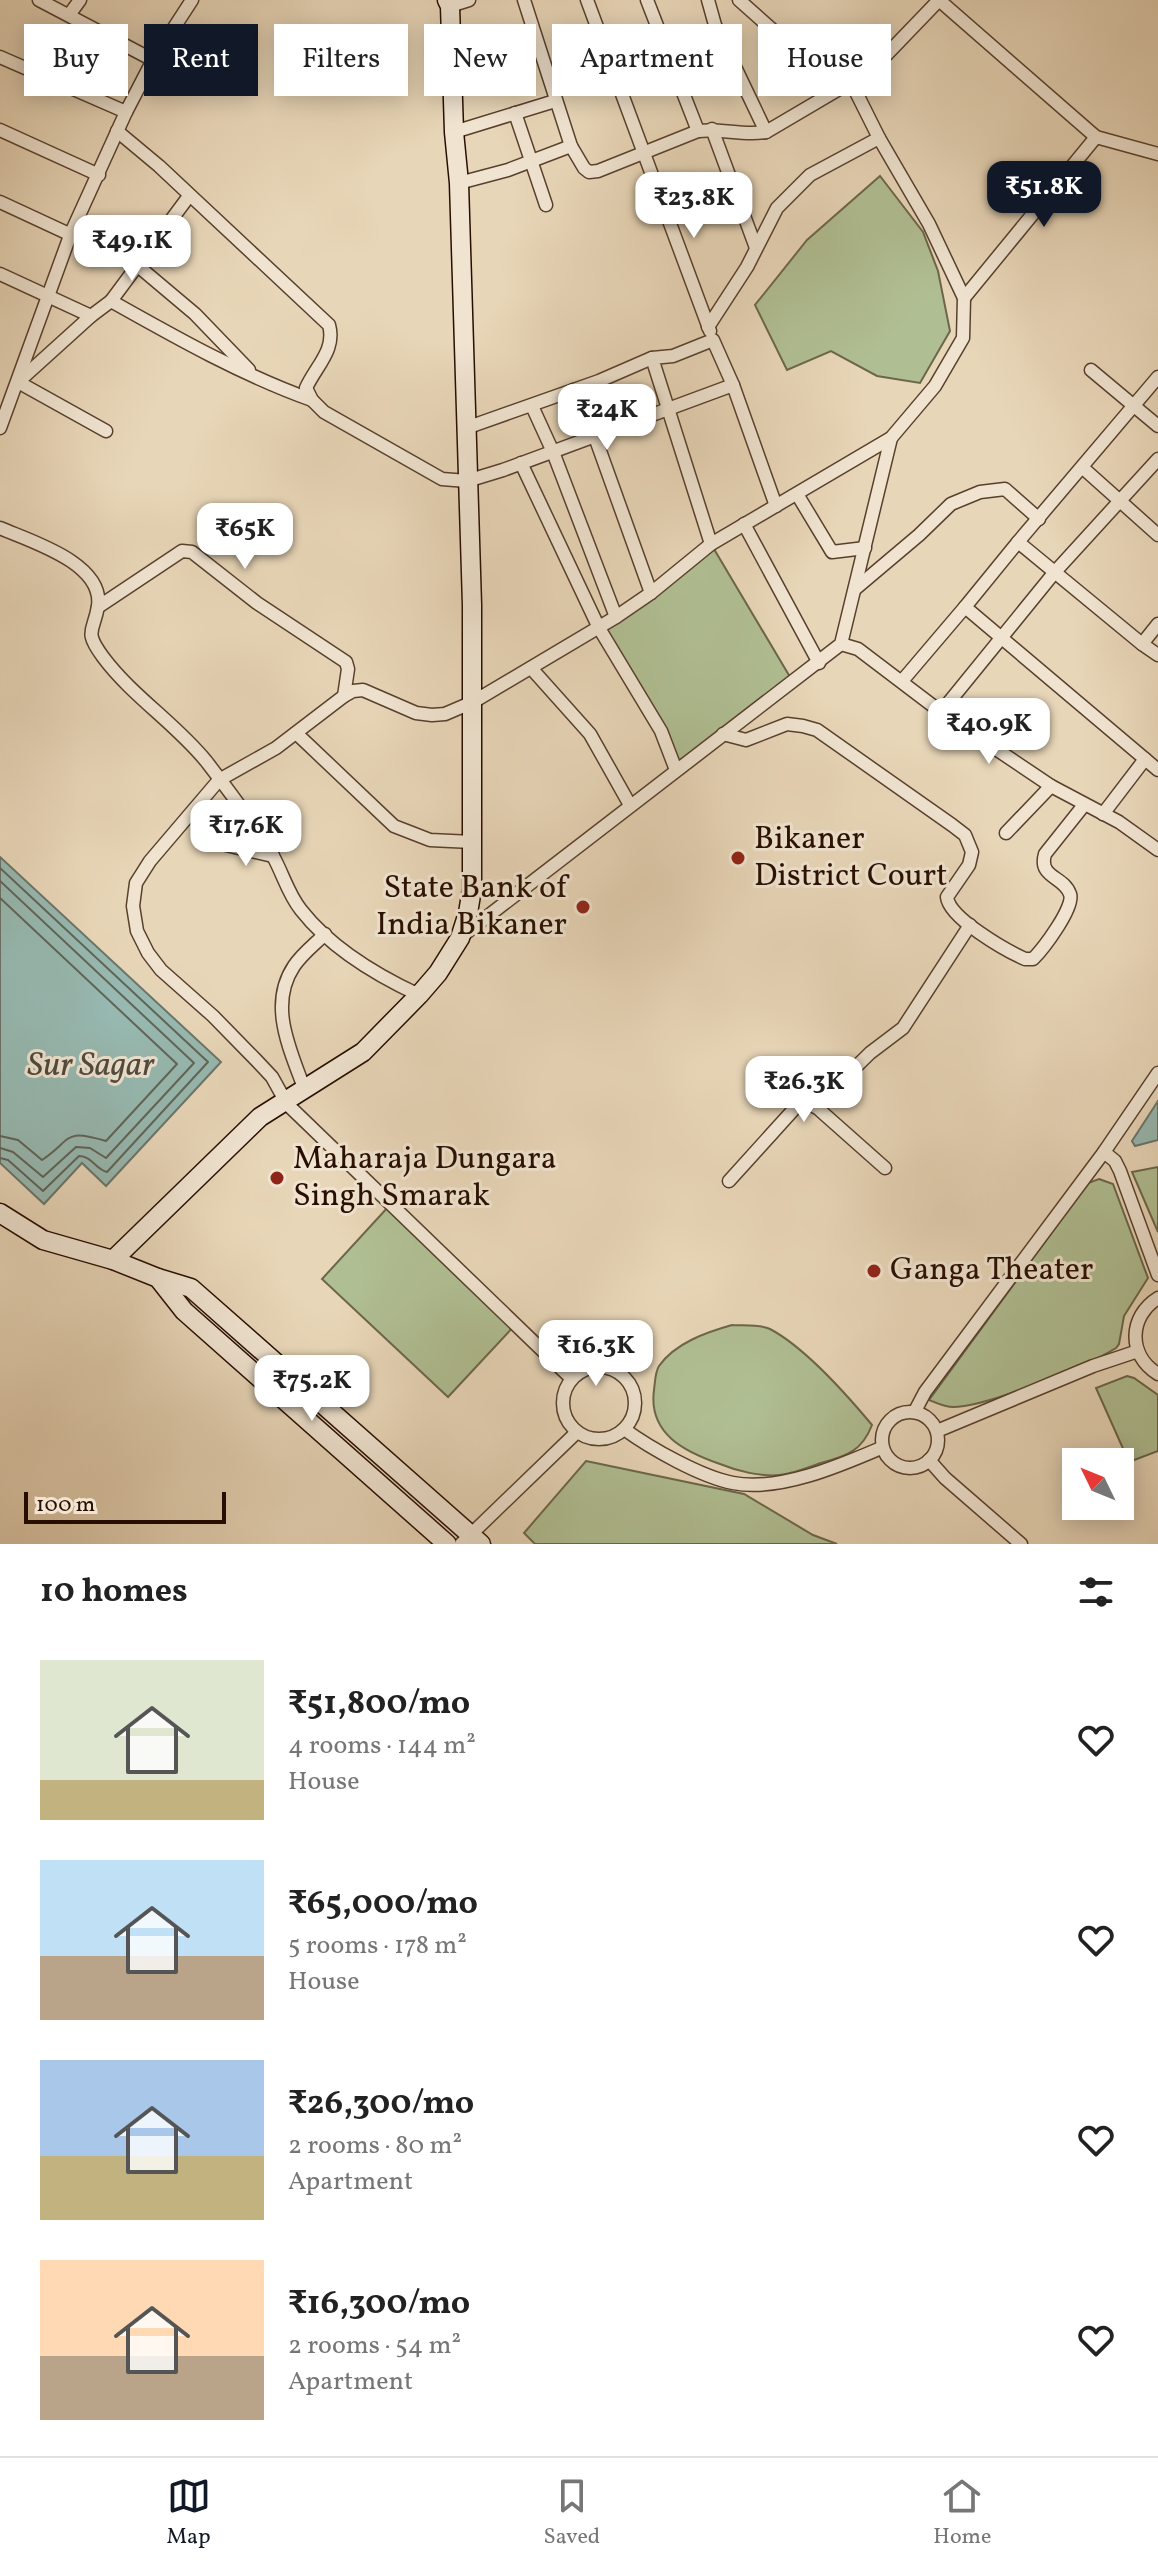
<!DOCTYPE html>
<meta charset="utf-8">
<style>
:root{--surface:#fff;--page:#f2f2f2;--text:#222;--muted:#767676;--line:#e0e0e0;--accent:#111827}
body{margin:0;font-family:Vollkorn,serif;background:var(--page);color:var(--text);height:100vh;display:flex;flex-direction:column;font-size:30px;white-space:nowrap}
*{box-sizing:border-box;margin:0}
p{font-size:26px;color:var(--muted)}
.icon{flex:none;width:44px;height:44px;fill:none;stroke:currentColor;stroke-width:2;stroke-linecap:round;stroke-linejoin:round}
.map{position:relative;height:1544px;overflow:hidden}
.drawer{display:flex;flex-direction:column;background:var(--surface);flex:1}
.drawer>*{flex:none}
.guide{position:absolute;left:24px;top:24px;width:1110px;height:72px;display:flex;gap:16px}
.needle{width:52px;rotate:313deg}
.fabs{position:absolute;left:1062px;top:1448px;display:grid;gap:16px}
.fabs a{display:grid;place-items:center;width:72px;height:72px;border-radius:0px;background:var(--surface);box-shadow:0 4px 20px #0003;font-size:40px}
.scale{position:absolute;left:24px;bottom:20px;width:202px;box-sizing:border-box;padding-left:8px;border:4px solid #280e00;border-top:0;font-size:22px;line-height:28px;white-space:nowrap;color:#280e00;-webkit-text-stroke:6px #f0e4d1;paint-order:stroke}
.price{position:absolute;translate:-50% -68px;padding:0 18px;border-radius:16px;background:#fff;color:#222;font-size:26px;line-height:52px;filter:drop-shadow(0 2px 4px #0008)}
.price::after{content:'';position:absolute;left:50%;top:48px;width:24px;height:18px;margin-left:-12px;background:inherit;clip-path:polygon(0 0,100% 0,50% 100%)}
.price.active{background:var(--accent);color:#fff}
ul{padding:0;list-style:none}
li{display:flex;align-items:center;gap:24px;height:200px;padding:0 40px}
li span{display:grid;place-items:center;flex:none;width:224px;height:160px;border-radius:0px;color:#555}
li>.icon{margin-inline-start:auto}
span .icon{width:96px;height:96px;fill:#fffc;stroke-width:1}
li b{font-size:34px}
h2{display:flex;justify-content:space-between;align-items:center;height:96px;padding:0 40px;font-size:34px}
.pill{padding:0 28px;border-radius:0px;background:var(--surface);box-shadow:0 4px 20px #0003;font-size:28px;line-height:72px}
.pill.active{background:var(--accent);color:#fff}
.tab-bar{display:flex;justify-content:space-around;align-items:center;height:112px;border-top:2px solid var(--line);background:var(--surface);font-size:22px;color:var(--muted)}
.tab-bar a{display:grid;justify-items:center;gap:4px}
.tab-bar .active{color:var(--accent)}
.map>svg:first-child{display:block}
</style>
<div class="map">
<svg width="1158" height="1544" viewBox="0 0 1158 1544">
<rect width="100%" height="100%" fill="#e8d6b8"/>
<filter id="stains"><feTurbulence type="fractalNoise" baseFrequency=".0025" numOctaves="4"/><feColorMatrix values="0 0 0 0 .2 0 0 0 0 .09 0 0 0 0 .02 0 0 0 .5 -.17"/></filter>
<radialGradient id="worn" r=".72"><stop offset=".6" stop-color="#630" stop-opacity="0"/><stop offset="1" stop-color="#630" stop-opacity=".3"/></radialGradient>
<g fill="#b0bf93" stroke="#6c664a" stroke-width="2">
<path d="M880,176L923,232L938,271L950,331L920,383L877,376L831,351L787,370L755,305L807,240Z"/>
<path d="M711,544L793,682L676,770L599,628Z"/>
<path d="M1158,1167V1232L1132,1172Z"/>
<path d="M1099,1179L1113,1184L1148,1278L1124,1316L1119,1344L1116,1348C1087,1366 986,1407 953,1407C944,1407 937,1403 929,1400L1088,1183Z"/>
<path d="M389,1206L516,1324L448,1397L322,1279Z"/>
<path d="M732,1325C743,1326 760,1324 770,1329C804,1347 847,1395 872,1425C862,1451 847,1456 821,1463C809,1467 793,1474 780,1475C761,1477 737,1471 720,1464C685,1452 648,1434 654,1390C655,1383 655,1372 659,1366C675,1343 707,1332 732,1325Z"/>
<path d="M1127,1376L1134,1378L1158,1395V1451L1129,1462L1096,1388Z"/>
<path d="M586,1461L744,1494L813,1535L837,1544H535L524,1533Z"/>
</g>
<g fill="#97b9b1" stroke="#6b756a" stroke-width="2">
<path d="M0,857L221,1062L106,1186L82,1163L44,1204L0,1163Z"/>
<path d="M1158,1101V1140L1135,1146L1132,1141Z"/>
</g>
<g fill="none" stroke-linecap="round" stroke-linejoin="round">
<g stroke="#606458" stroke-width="2">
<path d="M0,868L208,1062L107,1172C96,1170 92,1156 79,1156L43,1191L8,1160L0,1158"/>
<path d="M0,881L194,1063L106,1158L90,1148L76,1147L43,1177L13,1152L0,1148"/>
<path d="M0,898L177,1064L106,1141C63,1128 73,1139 42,1160L18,1140L0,1136"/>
</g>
<defs>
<g id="street">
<path d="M39,0L153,60"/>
<path d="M524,0L571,146L584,168L589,172L598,171L698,131C721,128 743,136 766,132"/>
<path d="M587,0L710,331"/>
<path d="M647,0L698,131"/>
<path d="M708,0L715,25L766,132L839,89L739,0"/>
<path d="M939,0L1096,137L1158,154"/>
<path d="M450,6L469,0"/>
<path d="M69,15L80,0"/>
<path d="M0,57L126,112"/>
<path d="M452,72L535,42"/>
<path d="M853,86L879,138"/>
<path d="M839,89L853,86L865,77L939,0"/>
<path d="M515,113L546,205"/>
<path d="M712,129L756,248"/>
<path d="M0,130L99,175"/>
<path d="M117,131L159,166L329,325C336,350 316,366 306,388L312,400L324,412L442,479L467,481L503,470L733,385"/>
<path d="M454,132L555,101"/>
<path d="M459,183L508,170L571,146"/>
<path d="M0,202L138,266L195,314L249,370"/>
<path d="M0,274L91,316L111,301C175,337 242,375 312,400"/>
<path d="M964,298L1096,137"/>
<path d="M111,301L189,196"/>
<path d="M91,316L18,382L106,431"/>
<path d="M1091,370L1158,426"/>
<path d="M1158,377L1018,542L1142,644L1158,624"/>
<path d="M573,390L595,437L651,593"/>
<path d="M532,406L553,452L616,617"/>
<path d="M0,428L71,233L126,112L153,60L192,0"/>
<path d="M466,428L599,381L652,358"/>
<path d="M521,463L599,628L661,731L676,770"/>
<path d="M1083,468L1158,535"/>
<path d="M797,494L832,552L865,548"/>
<path d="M744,524L819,663"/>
<path d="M0,528C30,541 104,563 98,606C94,632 83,630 103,657C132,696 175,723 206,761C226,787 257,827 273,856C283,874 288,894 301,910C330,947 376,975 419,995"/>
<path d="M1018,542L965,607L1145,759L1103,814"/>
<path d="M711,544L652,358L673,356L713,340L733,385L776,506"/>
<path d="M855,589L919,535L951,504L980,492L1005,489L1039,519"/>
<path d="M98,607L182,551L192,552L257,603L346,662L348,669L344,696"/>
<path d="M841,644L858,649L941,712L1051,786L1119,822L1158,850"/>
<path d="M1142,644L1158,655"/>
<path d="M531,668L590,734L630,805"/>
<path d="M902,681L965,607"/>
<path d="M941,712L1054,573L1158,459"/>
<path d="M296,733L394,826L430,840L472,842"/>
<path d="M723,734L746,740L787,724L803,726L817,730L952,825L965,835L972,852L969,865L947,897C949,918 1005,950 1025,959H1033C1043,949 1075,907 1070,894C1064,876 1038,878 1045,854L1084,805"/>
<path d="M1145,759L1158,770"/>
<path d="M1006,833L1051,786"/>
<path d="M226,845L273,856"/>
<path d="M462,936L841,644L891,438"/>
<path d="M304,1088C290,1049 268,1005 294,966C302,954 315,944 325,934"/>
<path d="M815,1107L870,1053L903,1028L970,925"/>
<path d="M1104,1152L1115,1161L1120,1171L1158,1275"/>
<path d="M729,1181L805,1097L885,1168"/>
<path d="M1158,1298C1129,1316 1127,1355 1158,1374"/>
<circle cx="599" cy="1403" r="36"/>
<path d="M572,1379L287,1104L272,1077L257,1061L213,1016L161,970L148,953L137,931L133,906L136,883L150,861L219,780L276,748L344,696L353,691L363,690L416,713L432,715L445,714L473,702L616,617L651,593L711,544L891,438L935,386L963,338L964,298L929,224L879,138L810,175L777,208L747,267L708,327"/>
<path d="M915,1411L925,1392L1104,1152L1158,1073"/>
<circle cx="910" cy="1440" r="28"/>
<path d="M624,1429C650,1448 701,1477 733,1483C779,1492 839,1466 881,1448"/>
<path d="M937,1431L1093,1366L1138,1351"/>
<path d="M929,1460L945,1478L1021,1544"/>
<path d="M461,1544L577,1432"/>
</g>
<g id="secondary">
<path d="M0,1213L43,1240L113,1260L158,1278L184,1311L447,1544"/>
<path d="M113,1260L260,1117L363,1052L419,995L438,973L460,938L468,913L472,889V605L459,183L454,132L450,6L447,0"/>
<path d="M158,1278L191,1288L481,1544"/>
</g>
</defs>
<use href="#street" stroke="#58402e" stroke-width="15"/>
<use href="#secondary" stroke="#280e00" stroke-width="21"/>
<use href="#street" stroke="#f0e4d1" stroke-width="12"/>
<use href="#secondary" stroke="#f0e4d1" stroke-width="18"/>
</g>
<g fill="#8f2418" stroke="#f0e4d1" stroke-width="3">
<circle cx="738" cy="858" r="8"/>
<circle cx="583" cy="907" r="8"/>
<circle cx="277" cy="1178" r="8"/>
<circle cx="874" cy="1271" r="8"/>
</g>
<g text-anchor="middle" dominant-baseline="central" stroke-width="6" stroke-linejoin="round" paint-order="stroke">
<g font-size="32" fill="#280e00" stroke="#f0e4d1" text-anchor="start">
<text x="754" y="840">Bikaner<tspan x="754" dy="37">District Court</tspan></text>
<text x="567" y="889" text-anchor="end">State Bank of<tspan x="567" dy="37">India Bikaner</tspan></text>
<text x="293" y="1160">Maharaja Dungara<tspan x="293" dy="37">Singh Smarak</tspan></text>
<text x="890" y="1271">Ganga Theater</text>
</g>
<g font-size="34" font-style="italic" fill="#4f4a3e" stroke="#f0e4d1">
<text x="91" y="1066">Sur Sagar</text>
</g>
</g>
<rect width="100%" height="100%" filter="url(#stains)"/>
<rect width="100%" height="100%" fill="url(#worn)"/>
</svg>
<div class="fabs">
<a><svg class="needle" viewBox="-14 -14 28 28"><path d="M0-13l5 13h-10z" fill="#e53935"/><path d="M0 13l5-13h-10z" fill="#767676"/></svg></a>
</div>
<div class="scale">100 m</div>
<b class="price active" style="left:1044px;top:229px">₹51.8K</b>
<b class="price" style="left:694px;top:240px">₹23.8K</b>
<b class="price" style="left:132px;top:283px">₹49.1K</b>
<b class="price" style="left:607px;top:452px">₹24K</b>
<b class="price" style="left:245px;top:571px">₹65K</b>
<b class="price" style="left:989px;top:766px">₹40.9K</b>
<b class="price" style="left:246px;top:868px">₹17.6K</b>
<b class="price" style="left:804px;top:1124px">₹26.3K</b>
<b class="price" style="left:596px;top:1388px">₹16.3K</b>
<b class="price" style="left:312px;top:1423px">₹75.2K</b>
<div class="guide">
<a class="pill">Buy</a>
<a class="pill active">Rent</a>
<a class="pill">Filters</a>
<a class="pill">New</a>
<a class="pill">Apartment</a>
<a class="pill">House</a>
</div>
</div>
<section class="drawer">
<h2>10 homes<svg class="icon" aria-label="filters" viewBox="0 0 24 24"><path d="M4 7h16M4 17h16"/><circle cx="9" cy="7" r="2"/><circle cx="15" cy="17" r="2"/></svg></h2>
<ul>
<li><span style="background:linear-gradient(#dfe7d0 75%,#c2b280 0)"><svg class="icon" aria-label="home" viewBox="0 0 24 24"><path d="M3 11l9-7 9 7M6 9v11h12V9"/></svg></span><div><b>₹51,800/mo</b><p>4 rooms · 144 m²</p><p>House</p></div><svg class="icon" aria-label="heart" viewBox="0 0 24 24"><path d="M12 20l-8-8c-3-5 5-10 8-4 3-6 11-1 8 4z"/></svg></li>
<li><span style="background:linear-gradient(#bfe0f5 60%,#b9a48a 0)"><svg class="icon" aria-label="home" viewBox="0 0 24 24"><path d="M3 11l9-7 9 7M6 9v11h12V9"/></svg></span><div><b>₹65,000/mo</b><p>5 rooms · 178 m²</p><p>House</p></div><svg class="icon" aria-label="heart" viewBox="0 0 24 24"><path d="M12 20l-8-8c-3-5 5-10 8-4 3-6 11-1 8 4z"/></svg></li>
<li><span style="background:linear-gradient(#a9c7e8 60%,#c2b280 0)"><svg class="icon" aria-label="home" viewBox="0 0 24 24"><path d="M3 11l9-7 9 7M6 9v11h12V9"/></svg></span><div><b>₹26,300/mo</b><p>2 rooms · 80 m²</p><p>Apartment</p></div><svg class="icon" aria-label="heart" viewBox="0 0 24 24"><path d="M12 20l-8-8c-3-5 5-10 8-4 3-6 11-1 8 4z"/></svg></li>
<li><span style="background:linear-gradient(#ffd9b3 60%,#b9a48a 0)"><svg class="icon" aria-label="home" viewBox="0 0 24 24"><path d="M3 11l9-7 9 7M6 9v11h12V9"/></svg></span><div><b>₹16,300/mo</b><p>2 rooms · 54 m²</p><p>Apartment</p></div><svg class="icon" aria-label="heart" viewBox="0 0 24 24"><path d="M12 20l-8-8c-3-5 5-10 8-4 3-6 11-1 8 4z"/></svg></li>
</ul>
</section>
<nav class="tab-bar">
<a class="active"><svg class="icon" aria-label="map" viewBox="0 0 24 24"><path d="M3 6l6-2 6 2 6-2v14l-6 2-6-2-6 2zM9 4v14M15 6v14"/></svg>Map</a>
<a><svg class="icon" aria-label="saved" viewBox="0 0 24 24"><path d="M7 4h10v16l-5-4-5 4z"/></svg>Saved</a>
<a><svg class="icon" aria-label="home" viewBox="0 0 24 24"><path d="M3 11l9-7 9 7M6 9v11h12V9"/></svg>Home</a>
</nav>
